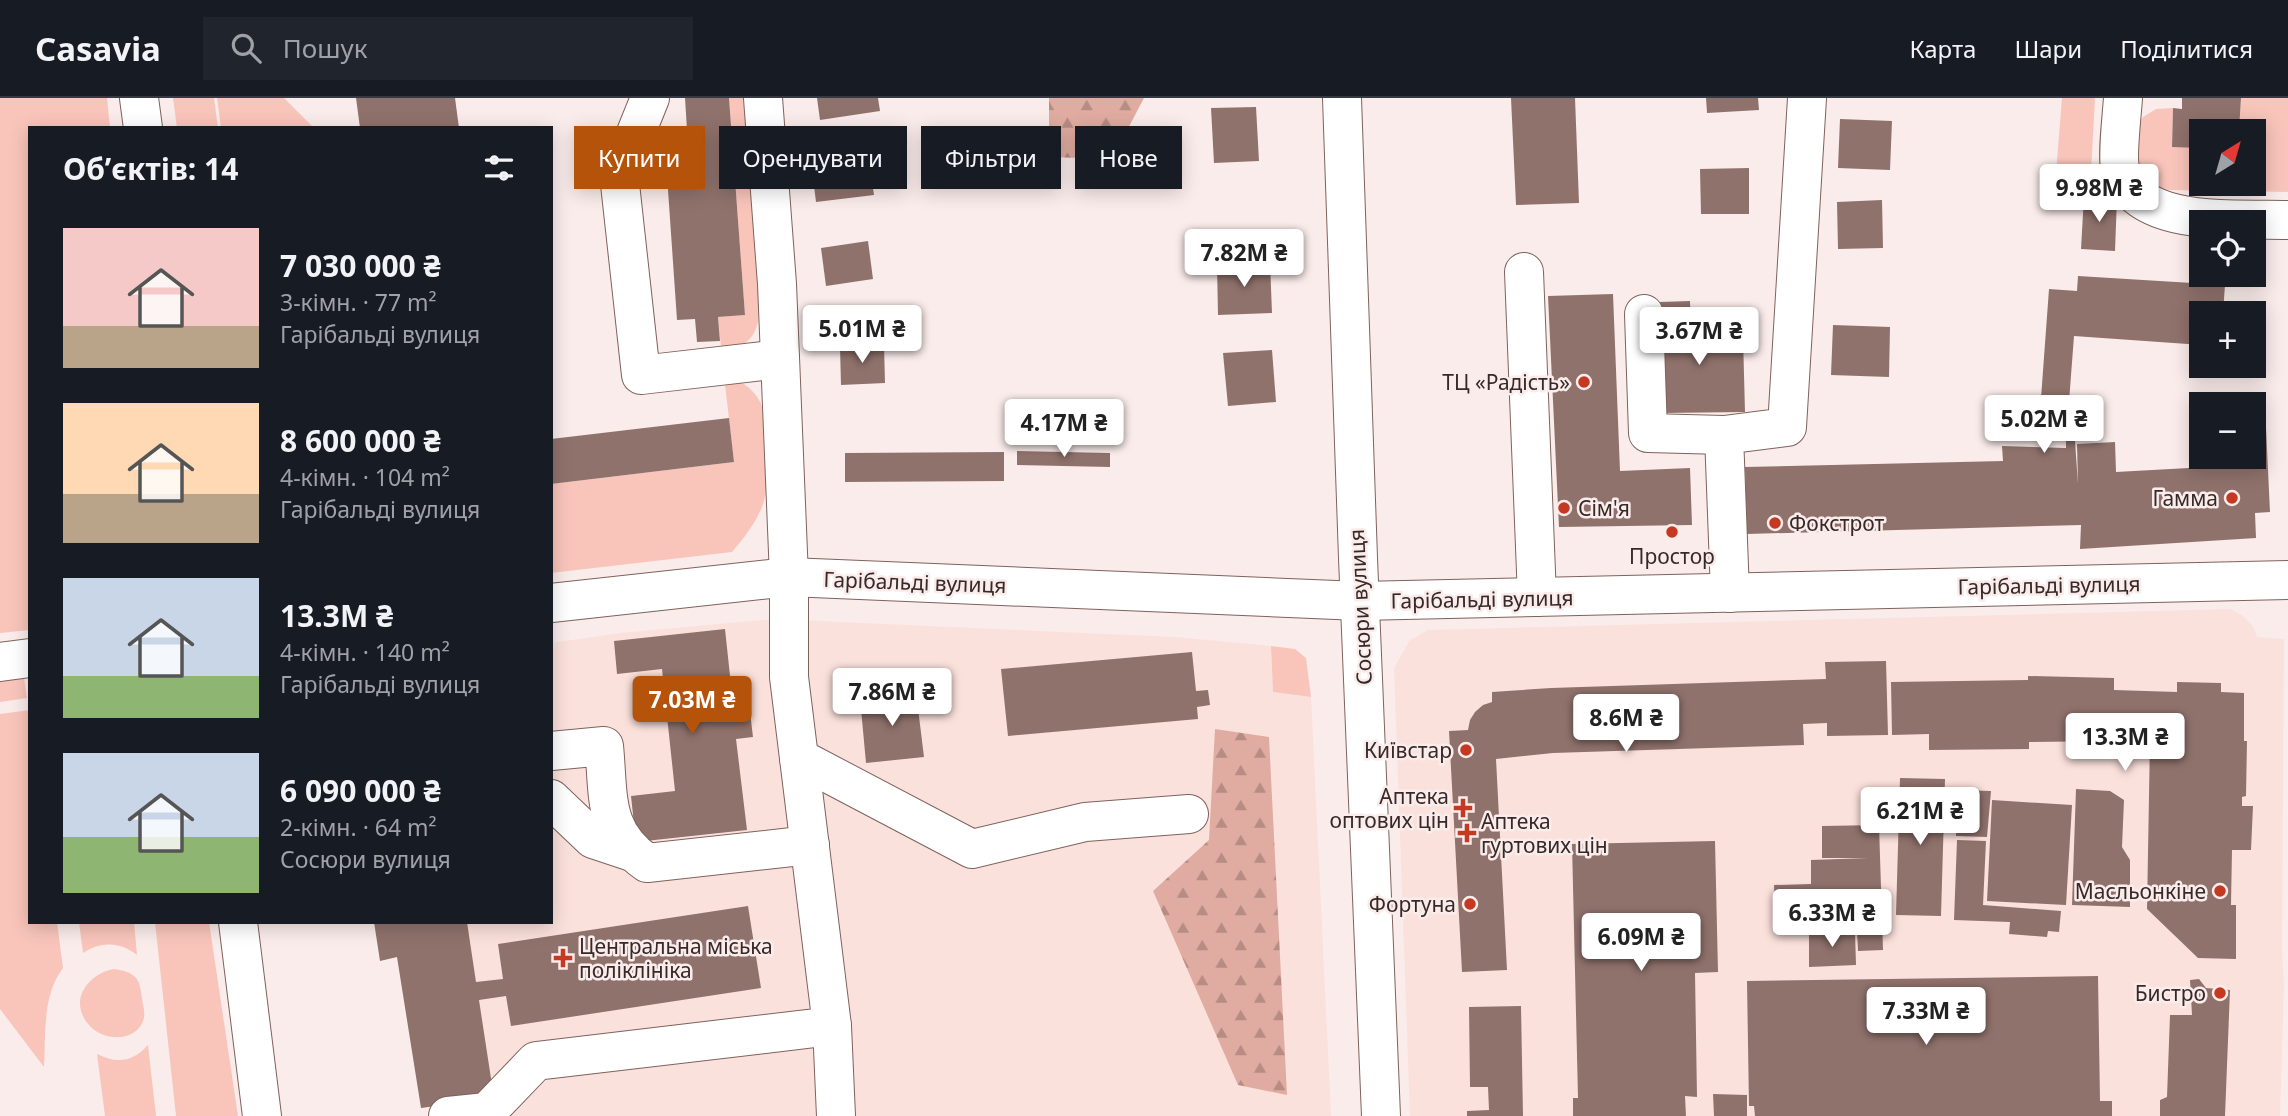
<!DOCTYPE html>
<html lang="uk">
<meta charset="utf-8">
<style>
:root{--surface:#171b24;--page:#20242c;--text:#f1f3f6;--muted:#9ea1a6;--line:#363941;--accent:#b45309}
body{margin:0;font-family:"Noto Sans",sans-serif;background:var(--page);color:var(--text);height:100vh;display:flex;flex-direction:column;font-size:26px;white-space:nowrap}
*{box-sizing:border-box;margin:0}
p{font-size:23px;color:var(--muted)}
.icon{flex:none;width:38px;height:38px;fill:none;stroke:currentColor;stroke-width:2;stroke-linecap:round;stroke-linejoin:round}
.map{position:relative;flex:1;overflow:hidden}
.details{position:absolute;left:28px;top:28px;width:525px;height:798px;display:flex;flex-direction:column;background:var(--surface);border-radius:0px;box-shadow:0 4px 18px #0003}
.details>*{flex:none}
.guide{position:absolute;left:574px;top:28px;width:665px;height:63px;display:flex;gap:14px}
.needle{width:46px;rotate:37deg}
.controls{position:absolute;left:2189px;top:21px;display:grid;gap:14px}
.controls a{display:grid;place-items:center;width:77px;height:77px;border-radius:0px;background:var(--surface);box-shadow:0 4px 18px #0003;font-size:35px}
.price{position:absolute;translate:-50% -60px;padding:0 16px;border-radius:7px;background:#fff;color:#222;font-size:23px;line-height:46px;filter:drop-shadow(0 2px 4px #0008)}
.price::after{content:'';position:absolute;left:50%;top:42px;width:21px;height:16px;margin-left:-10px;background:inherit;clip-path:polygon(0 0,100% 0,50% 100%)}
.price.current{background:var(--accent);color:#fff}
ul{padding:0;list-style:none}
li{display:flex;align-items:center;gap:21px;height:175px;padding:0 35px}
li span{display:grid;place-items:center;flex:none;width:196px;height:140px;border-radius:0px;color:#555}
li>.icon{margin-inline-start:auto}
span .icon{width:84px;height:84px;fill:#fffc;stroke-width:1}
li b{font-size:30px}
h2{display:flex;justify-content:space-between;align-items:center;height:84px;padding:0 35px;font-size:30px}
.chip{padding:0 24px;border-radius:0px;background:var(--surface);box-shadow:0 4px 18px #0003;font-size:24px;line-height:63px}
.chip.current{background:var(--accent);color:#fff}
header{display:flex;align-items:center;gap:42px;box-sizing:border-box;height:98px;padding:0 35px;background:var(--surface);border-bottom:2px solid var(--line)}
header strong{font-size:33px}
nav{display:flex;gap:38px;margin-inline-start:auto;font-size:24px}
.search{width:490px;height:63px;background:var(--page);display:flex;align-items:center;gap:18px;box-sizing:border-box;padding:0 24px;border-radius:0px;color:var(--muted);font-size:26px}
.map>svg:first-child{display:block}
</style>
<header>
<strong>Casavia</strong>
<div class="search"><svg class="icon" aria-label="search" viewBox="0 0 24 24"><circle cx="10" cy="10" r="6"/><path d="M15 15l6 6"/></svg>Пошук</div>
<nav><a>Карта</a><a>Шари</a><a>Поділитися</a></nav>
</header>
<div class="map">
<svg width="2288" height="1018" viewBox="0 0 2288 1018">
<defs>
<pattern id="forest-firs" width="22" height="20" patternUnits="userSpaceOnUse" patternTransform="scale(1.75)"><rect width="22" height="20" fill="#e0aca1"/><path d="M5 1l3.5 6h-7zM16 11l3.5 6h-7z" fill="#b68c83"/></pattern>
</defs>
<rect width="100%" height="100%" fill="#faecea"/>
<g fill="#fbe1dc">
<path d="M2230,511L2243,518L2253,528L2257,539L2284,541L2282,854L2284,886L2280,1018H1410L1394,570L1410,542L1428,532Z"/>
<path d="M773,521L1175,539L1271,548L1273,594L1311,599L1331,1018H462L459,1004L421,1010L392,824H551V545L620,535Z"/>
</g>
<g fill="#f9c5bb">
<path d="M0,0H107L110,30H30V532L0,535Z"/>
<path d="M173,0H214L218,30H177Z"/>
<path d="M217,0H284L314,30H221Z"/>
<path d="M729,0H745L760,209C758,240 748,246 722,258L718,219L745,217Z"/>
<path d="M2062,0H2095L2091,75H2056Z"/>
<path d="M2241,0H2288V94L2170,92L2154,90L2134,67L2133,32L2143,19L2156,11L2173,10L2172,48L2201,50L2202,86H2254V33H2239Z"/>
<path d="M724,278C739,282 751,288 759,302C771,321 771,387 762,409C755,426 744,440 732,454L551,475V386L734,364Z"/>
<path d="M1271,548L1295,551L1306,560L1311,599L1273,594Z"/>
<path d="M24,580L27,600L0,604V583Z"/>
<path d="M30,612V824H57L63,870C42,898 46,935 44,969L0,911V616Z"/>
<path d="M79,824H134L137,857C120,844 102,843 83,855Z"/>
<path d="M155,824H209L238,1018H176Z"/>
<path d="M113,871C136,874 140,880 142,901C143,908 146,916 143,923C135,945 102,943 89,927C68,903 87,877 113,871Z"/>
<path d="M148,947L156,1018H105L97,956C117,966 133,964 148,947Z"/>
</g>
<g fill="url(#forest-firs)">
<path d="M1049,0H1144L1112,61L1049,59Z"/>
<path d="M1215,631L1269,639L1287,997L1238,987L1153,793L1209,742Z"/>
</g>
<g fill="#90726c">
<path d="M356,0H455L459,30H360Z"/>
<path d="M685,0H729L745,217L718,219L720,243L697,244L695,221L677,222L664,34L687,32Z"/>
<path d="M817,0H878L880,13L820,22Z"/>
<path d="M1511,0H1575L1579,105L1516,107Z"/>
<path d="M1706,0H1758L1759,12L1707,15Z"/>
<path d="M2182,0H2241L2239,33H2202V50L2172,49L2173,10L2182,11Z"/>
<path d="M1256,9L1259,63L1214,65L1211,10Z"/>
<path d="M1840,21L1892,23L1890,72L1838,70Z"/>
<path d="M868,56L874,97L816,104L811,64Z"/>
<path d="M1749,70V116H1701L1700,71Z"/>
<path d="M2084,98L2117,100L2115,153L2081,151Z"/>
<path d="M1882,102L1883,150L1838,151L1837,104Z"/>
<path d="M868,143L873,181L826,188L821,150Z"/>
<path d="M1270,165L1272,215L1218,217L1217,166Z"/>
<path d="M2078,178L2225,187L2223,215H2202V247L2074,238L2066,343H2075L2078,386L2077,346L2115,344L2116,374L2207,369L2206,359H2254V308H2265L2270,414L2255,415L2256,440L2080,451L2081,427L1747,436L1745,369L2003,363L2002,348L2066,350V343L2038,341L2049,191L2077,193Z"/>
<path d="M1613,196L1620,373L1690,370L1692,427L1559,429L1548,198Z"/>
<path d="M1690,203L1691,240L1743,239L1745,314L1663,315L1660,204Z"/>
<path d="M1833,227L1890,229L1889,279L1831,277Z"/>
<path d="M884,247L885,285L841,287L840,249Z"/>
<path d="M1272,252L1276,304L1228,308L1223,255Z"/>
<path d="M729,320L734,364L551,386V341Z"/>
<path d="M1017,353L1110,355V369L1017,367Z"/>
<path d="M1004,354V383L845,384V355Z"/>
<path d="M725,531L734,615L750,614L753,639L736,641L747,732L636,744L631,698L675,693L662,571L617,576L614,543Z"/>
<path d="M1192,554L1196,593L1208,592L1210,607L1197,609L1198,621L1008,638L1001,571Z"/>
<path d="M1886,563L1888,637L1827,638V625L1803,626L1804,647L1553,655L1496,661L1507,872L1462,874L1449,633L1468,632L1470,622L1475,614L1483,607L1492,604V594L1551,590L1826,581L1825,564Z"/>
<path d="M2028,578L2114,580V592L2177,594V584L2221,585V594L2244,595V643H2247L2246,698L2242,699V708H2253L2251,752H2232L2231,807H2236V861L2198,860L2147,811L2150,641L2113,640L2114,643L2029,644V651L1929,652V636L1892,637L1891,584L2028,582Z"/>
<path d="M916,594L924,659L866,665L860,600Z"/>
<path d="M1900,680L1945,681L1941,818L1896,817Z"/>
<path d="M2076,691L2110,693L2124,702L2122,749L2130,762V809L2072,807Z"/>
<path d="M1958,692L1991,693L1987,739L1956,738Z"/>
<path d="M1992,702L2072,707L2066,807L1987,803Z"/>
<path d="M1879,727L1883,852L1858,853L1857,832L1776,835L1774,787L1811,786V762L1868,760H1822V728Z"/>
<path d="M1957,742L1986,743L1983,807L2061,813L2059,834L2048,833L2047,839L2009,836L2010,824L1954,822Z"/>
<path d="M1715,743L1718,874L1695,875L1697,999L1685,998L1686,1018H1573V1000H1578L1572,746Z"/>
<path d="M748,808L761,890L511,928L506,898L479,902L494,1000L421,1010L397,859L380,863L374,824H467L476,884L503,881L498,846Z"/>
<path d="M1855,834L1856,867L1809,869V835Z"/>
<path d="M2098,878L2100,1003H2112V1018H1755L1754,1008H1749L1747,883Z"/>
<path d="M2199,881L2206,890L2230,892L2225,1018H2160V1002L2167,999L2170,917H2192L2190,882Z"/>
<path d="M1521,908L1523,1018H1467V1013L1489,1012L1488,989H1470L1469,909Z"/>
<path d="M1713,996L1747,997V1018H1714Z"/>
</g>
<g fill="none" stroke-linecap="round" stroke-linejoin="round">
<defs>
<g id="minor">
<path d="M650,0L619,77L641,277L780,261"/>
<path d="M2123,0C2122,16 2117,57 2120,70C2135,132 2240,120 2288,122"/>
<path d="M1524,174L1537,499"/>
<path d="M1644,216L1648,335L1724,337"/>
<path d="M1730,495L1724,337L1787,329L1807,0"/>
<path d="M0,564L30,560"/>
<path d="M551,653L604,648C609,698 602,733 647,765L810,747"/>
<path d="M799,660L972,751L1085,724L1189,716"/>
<path d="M551,701L593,741L632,754"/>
<path d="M832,928L836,1018"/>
<path d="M448,1018L487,1014L536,963L832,928L789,579V479L777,186L763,0"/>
</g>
<g id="major">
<path d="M139,0L143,30"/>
<path d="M1342,0L1358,460L1381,1018"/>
<path d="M551,505L789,479L1360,503L2288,482"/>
<path d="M238,824L262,1018"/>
</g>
</defs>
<use href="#minor" stroke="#7e625c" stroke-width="40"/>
<use href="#major" stroke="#7e625c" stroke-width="40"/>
<use href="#minor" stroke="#fff" stroke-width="38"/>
<use href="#major" stroke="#fff" stroke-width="38"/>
</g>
<g fill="#c53922" stroke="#faecea" stroke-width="2.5">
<circle cx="1584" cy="284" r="7"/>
<circle cx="2232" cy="400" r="7"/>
<circle cx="1564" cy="410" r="7"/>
<circle cx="1775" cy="425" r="7"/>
<circle cx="1672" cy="434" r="7"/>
<circle cx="1466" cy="652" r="7"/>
<path d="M1459.5 699.5h7v7h7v7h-7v7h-7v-7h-7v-7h7z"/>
<path d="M1463.5 724.5h7v7h7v7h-7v7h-7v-7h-7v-7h7z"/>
<circle cx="2220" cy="793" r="7"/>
<circle cx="1470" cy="806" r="7"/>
<path d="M559.5 849.5h7v7h7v7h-7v7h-7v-7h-7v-7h7z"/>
<circle cx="2220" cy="895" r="7"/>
</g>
<g text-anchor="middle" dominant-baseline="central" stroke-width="5" stroke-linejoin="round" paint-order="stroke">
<g font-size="21" fill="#362927" stroke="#faecea" text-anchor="end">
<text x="1570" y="284">ТЦ «Радість»</text>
<text x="2218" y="400">Гамма</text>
<text x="1578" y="410" text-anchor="start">Сім'я</text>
<text x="1789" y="425" text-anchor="start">Фокстрот</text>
<text x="1672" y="458" text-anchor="middle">Простор</text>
<text x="1452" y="652">Київстар</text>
<text x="1449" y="698">Аптека<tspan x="1449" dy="24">оптових цін</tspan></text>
<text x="1481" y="723" text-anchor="start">Аптека<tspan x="1481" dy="24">гуртових цін</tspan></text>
<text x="2206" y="793">Масльонкіне</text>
<text x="1456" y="806">Фортуна</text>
<text x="579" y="848" text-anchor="start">Центральна міська<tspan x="579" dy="24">полiклiнiка</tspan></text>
<text x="2206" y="895">Бистро</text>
</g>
<g font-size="21" fill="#362927" stroke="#faecea">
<text transform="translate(915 484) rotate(2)">Гарібальді вулиця</text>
<text transform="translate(2049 487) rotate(-1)">Гарібальді вулиця</text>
<text transform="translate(1482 501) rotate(-1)">Гарібальді вулиця</text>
<text transform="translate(1360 509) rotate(-93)">Сосюри вулиця</text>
</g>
</g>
</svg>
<div class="controls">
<a><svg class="needle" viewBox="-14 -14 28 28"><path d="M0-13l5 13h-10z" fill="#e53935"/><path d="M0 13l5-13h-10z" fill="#9ea1a6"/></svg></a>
<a><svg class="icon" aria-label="locate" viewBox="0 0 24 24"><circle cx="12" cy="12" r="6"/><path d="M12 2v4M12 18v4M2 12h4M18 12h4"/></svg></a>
<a>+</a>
<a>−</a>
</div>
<b class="price" style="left:2099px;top:126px">9.98M ₴</b>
<b class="price" style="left:1244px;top:191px">7.82M ₴</b>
<b class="price" style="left:862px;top:267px">5.01M ₴</b>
<b class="price" style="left:1699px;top:269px">3.67M ₴</b>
<b class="price" style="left:2044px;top:357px">5.02M ₴</b>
<b class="price" style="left:1064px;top:361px">4.17M ₴</b>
<b class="price" style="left:892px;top:630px">7.86M ₴</b>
<b class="price current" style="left:692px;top:638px">7.03M ₴</b>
<b class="price" style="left:1626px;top:656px">8.6M ₴</b>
<b class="price" style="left:2125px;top:675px">13.3M ₴</b>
<b class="price" style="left:1920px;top:749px">6.21M ₴</b>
<b class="price" style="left:1832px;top:851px">6.33M ₴</b>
<b class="price" style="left:1641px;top:875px">6.09M ₴</b>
<b class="price" style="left:1926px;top:949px">7.33M ₴</b>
<div class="guide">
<a class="chip current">Купити</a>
<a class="chip">Орендувати</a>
<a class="chip">Фільтри</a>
<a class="chip">Нове</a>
</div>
<section class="details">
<h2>Об’єктів: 14<svg class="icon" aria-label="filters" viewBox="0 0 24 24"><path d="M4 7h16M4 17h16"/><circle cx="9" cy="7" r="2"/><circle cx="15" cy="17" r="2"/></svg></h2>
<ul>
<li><span style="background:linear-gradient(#f6c9c9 70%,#b9a48a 0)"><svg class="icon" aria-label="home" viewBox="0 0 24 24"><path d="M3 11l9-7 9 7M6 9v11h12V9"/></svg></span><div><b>7 030 000 ₴</b><p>3-кімн. · 77 m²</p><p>Гарібальді вулиця</p></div></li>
<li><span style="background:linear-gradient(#ffd9b3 65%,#b9a48a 0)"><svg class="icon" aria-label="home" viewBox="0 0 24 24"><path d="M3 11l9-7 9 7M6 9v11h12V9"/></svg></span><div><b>8 600 000 ₴</b><p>4-кімн. · 104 m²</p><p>Гарібальді вулиця</p></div></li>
<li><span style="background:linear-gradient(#c9d6e8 70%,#8fb573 0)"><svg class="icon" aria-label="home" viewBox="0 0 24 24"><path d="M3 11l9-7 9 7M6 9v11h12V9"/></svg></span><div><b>13.3M ₴</b><p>4-кімн. · 140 m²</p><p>Гарібальді вулиця</p></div></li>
<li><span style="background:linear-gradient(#c9d6e8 60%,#8fb573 0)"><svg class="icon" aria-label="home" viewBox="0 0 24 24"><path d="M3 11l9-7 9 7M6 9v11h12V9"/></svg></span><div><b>6 090 000 ₴</b><p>2-кімн. · 64 m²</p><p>Сосюри вулиця</p></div></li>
</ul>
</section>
</div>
